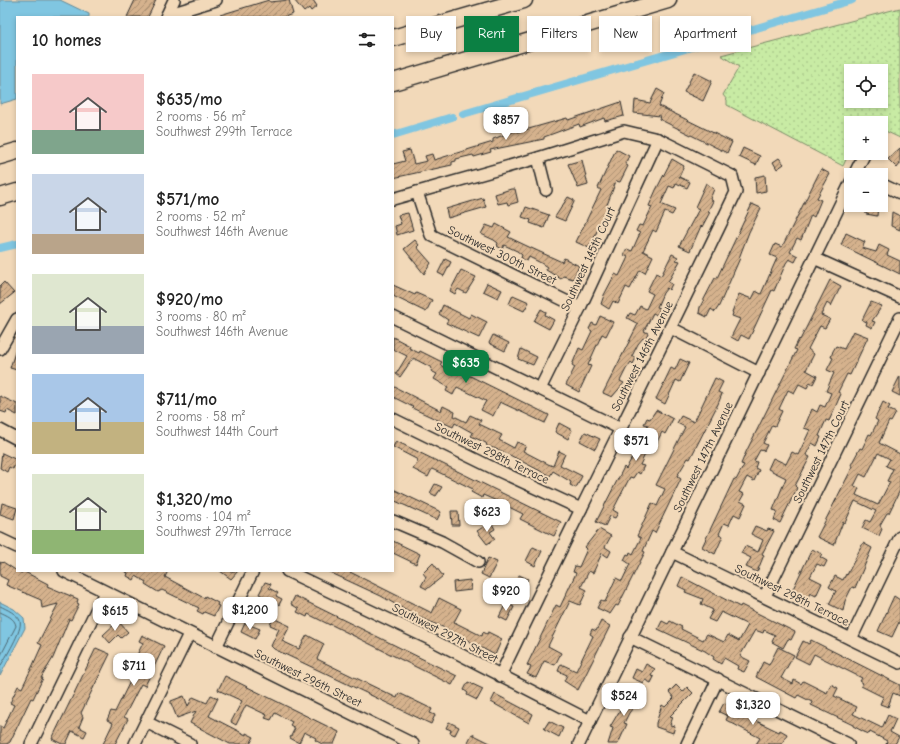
<!DOCTYPE html>
<meta charset="utf-8">
<style>
:root{--surface:#fff;--page:#f6f6f6;--text:#222;--muted:#767676;--accent:#0b8043}
body{margin:0;font-family:"Comic Neue",sans-serif;background:var(--page);color:var(--text);height:100vh;display:flex;flex-direction:column;font-size:15px;white-space:nowrap}
*{box-sizing:border-box;margin:0}
p{font-size:13px;color:var(--muted)}
.icon{flex:none;width:22px;height:22px;fill:none;stroke:currentColor;stroke-width:2;stroke-linecap:round;stroke-linejoin:round}
.map{position:relative;flex:1;overflow:hidden}
.sheet{position:absolute;left:16px;top:16px;width:378px;height:556px;display:flex;flex-direction:column;background:var(--surface);border-radius:0px;box-shadow:0 2px 6px #0003}
.sheet>*{flex:none}
.hud{position:absolute;left:406px;top:16px;width:380px;height:36px;display:flex;gap:8px}
.controls{position:absolute;left:844px;top:64px;display:grid;gap:8px}
.controls a{display:grid;place-items:center;width:44px;height:44px;border-radius:0px;background:var(--surface);box-shadow:0 2px 6px #0003;font-size:20px}
.price{position:absolute;translate:-50% -34px;padding:0 9px;border-radius:8px;background:#fff;color:#222;font-size:13px;line-height:26px;filter:drop-shadow(0 1px 2px #0008)}
.price::after{content:'';position:absolute;left:50%;top:24px;width:12px;height:9px;margin-left:-6px;background:inherit;clip-path:polygon(0 0,100% 0,50% 100%)}
.price.current{background:var(--accent);color:#fff}
ul{padding:0;list-style:none}
li{display:flex;align-items:center;gap:12px;height:100px;padding:0 16px}
li span{display:grid;place-items:center;flex:none;width:112px;height:80px;border-radius:0px;color:#555}
li>.icon{margin-inline-start:auto}
span .icon{width:48px;height:48px;fill:#fffc;stroke-width:1}
li b{font-size:17px}
h2{display:flex;justify-content:space-between;align-items:center;height:48px;padding:0 16px;font-size:17px}
.pill{padding:0 14px;border-radius:0px;background:var(--surface);box-shadow:0 2px 6px #0003;font-size:14px;line-height:36px}
.pill.current{background:var(--accent);color:#fff}
.map>svg:first-child{display:block}
</style>
<div class="map">
<svg width="900" height="744" viewBox="0 0 900 744">
<defs>
<pattern id="grass-dots" width="8" height="8" patternUnits="userSpaceOnUse"><rect width="8" height="8" fill="#c8eba4"/><path d="M2 2h.1M6 6h.1" fill="none" stroke="#acca8d" stroke-width="1.8" stroke-linecap="round"/></pattern>
<pattern id="building-hatch" width="6" height="6" patternUnits="userSpaceOnUse"><rect width="6" height="6" fill="#d5b28d"/><path d="M-1 1l2-2M0 6l6-6M5 7l2-2" fill="none" stroke="#ad9173"/></pattern>
</defs>
<rect width="100%" height="100%" fill="#f2d9b9"/>
<filter id="ink" filterUnits="userSpaceOnUse"><feTurbulence type="fractalNoise" baseFrequency=".025" numOctaves="2"/><feDisplacementMap in="SourceGraphic" scale="8" xChannelSelector="R" yChannelSelector="G"/><feConvolveMatrix kernelMatrix="1 2 1 2 8 2 1 2 1" color-interpolation-filters="sRGB"/></filter>
<g filter="url(#ink)">
<path fill="url(#grass-dots)" stroke="#7a8b68" fill-rule="evenodd" d="M900,8V138L881,129V123L864,121L863,123H851V149L843,166L727,105V100L723,95L739,67L721,55ZM851,71H881V101H851Z"/>
<g fill="#80c6e1" stroke="#5e8898">
<path d="M0,0H60L89,14V17H17V99L0,104Z"/>
<path d="M0,602L14,609L24,618L25,628L0,676Z"/>
</g>
<g fill="none" stroke-linecap="round" stroke-linejoin="round">
<g stroke="#4d6974" stroke-width="1">
<path d="M0,606C6,609 18,614 20,621C23,630 5,658 0,667"/>
<path d="M0,612C6,615 15,618 16,626L0,657"/>
</g>
<g stroke="#80c6e1" stroke-width="8">
<path d="M463,114L852,0"/>
<path d="M393,135L452,117"/>
<path d="M0,248L17,244"/>
</g>
</g>
<g fill="url(#building-hatch)" stroke="#2b2b2b" fill-rule="evenodd">
<path d="M135,0H156L148,17H127Z"/>
<path d="M269,0L270,2L289,0L293,14L284,17H220V15Z"/>
<path d="M294,0H313L317,6L311,11L309,8L304,12Z"/>
<path d="M694,72L712,81L703,101L684,92Z"/>
<path d="M657,89L664,93L659,106L732,142L727,153L659,119L660,116L634,113L635,100L650,103Z"/>
<path d="M621,102L624,116L605,121L604,118L580,127L579,124L544,137V139L490,150L491,152L474,157L473,155L456,159V161L452,162V165L393,178V164L405,161L402,152L410,150L414,164L427,161L425,156L432,154L434,160L493,142V139L517,130L518,132L567,118L568,120Z"/>
<path d="M743,148L760,156L756,165L739,157Z"/>
<path d="M900,148V164L897,168L888,159Z"/>
<path d="M616,149L629,156L625,164L628,166L620,182L616,181L607,205L609,206L589,248L576,242L601,190L598,188Z"/>
<path d="M779,158L784,164L777,169L773,162Z"/>
<path d="M672,159L684,166L679,177L690,182L687,188L676,183L674,188L669,186L661,204L675,210L672,215L665,212L656,232L653,230L643,251L653,256L645,273L640,270L630,289L626,287L618,304L613,301L609,309L601,304L604,295L615,274L619,276L628,257L624,255L627,249L632,251L640,233L636,231L639,225L643,226L652,207L649,206L656,190Z"/>
<path d="M582,160L588,185L578,188L568,164Z"/>
<path d="M821,169L830,174L817,198L821,200L814,217L811,215L801,240L797,238L790,252L798,256L795,262L789,259L786,263L774,291L772,290L749,339L741,335L738,341L731,337L740,319L732,316L733,313L732,312L739,294L752,299L756,291L761,294L777,258L770,255L775,244L782,247Z"/>
<path d="M765,175L766,191L756,193L755,177Z"/>
<path d="M706,183L714,189L710,199L713,201L708,211L710,212L702,227L701,226L690,251L679,246L699,209L695,207Z"/>
<path d="M511,189H515L518,202L508,205L507,202L498,204L495,194Z"/>
<path d="M568,197L574,200V202L565,221L555,217Z"/>
<path d="M483,198L486,207L448,218L446,209Z"/>
<path d="M752,204L761,208L749,232L739,258H740L719,306L715,312L711,309L707,317L699,313L700,307L715,278H717Z"/>
<path d="M865,205H878L877,216L866,214Z"/>
<path d="M526,207L549,215L544,228L530,223L531,220L522,217Z"/>
<path d="M892,212L900,216V230L891,226Z"/>
<path d="M408,213L413,230L397,235L395,226L401,224L398,215Z"/>
<path d="M496,224L511,232L508,237L529,247L562,262L564,258L579,266L573,279L563,276L561,279L546,270L547,267L541,263L529,257L527,261L521,258L522,255L517,251L504,245L502,249L497,246L498,243L494,240L481,234L486,225L494,228Z"/>
<path d="M846,233L865,242L862,248L876,252L879,245L889,250L887,255L900,261V274L841,245Z"/>
<path d="M415,240L419,245L417,247L431,263L424,274L404,249Z"/>
<path d="M672,254L678,257L676,260L680,261L668,282L672,284L669,290L667,288L663,293L657,307L660,308L657,315L653,313L644,331L648,333L645,339L643,338L638,344L632,356L636,358L633,364L631,362L626,369L620,381L624,383L612,397L603,393L638,324L627,318L630,313L635,315L640,306L646,309L653,294L647,291L656,273L661,276Z"/>
<path d="M445,259L451,262L444,276L438,273Z"/>
<path d="M461,270L476,277L466,293L458,289L455,294L450,291Z"/>
<path d="M830,280L841,286L831,306L827,303L821,315L830,319L825,328L820,326L808,349L814,354L806,370L817,376L813,384L810,382L807,388L799,384L794,393L788,390L779,409L782,411L775,426L772,425L763,443L767,445L764,451L760,450L754,461L757,462L755,468L759,470L754,481L747,477L739,492L744,494L740,501L746,504L740,517L734,514L729,525L724,523L719,534L723,536L715,554L702,547L734,479L736,480L744,465L741,464L746,452L797,350L794,349L799,339L800,340Z"/>
<path d="M4,282L14,293L0,304V286Z"/>
<path d="M487,283L502,290L498,298L483,291Z"/>
<path d="M393,285L415,295L416,293L432,300L426,312L393,296Z"/>
<path d="M513,295L529,302L524,311L509,304Z"/>
<path d="M871,302L882,306L872,321L875,322L872,328L866,325L867,322L862,320Z"/>
<path d="M443,305L469,318L471,314L487,322L479,338L446,323L448,320L439,314Z"/>
<path d="M541,309L546,312L545,315L554,320L549,329L534,321Z"/>
<path d="M600,316L613,322L606,336L602,334L588,365L591,366L579,392L566,385L575,367L572,365L579,348L583,350L592,331L589,329L592,323L596,325Z"/>
<path d="M853,331L868,337L850,375L847,374L838,392L841,394L829,421L826,420L819,436L821,437L817,446L812,443L806,455L810,457L795,486L797,488L780,523L774,520L777,511L773,510L786,478L768,469L773,458L786,464L792,452L798,455L810,430L804,428L812,409L817,412L820,405L825,407L831,393L826,391L834,373L827,370L833,358L831,357L833,351L836,346L844,349Z"/>
<path d="M493,335L509,343L505,351L489,343Z"/>
<path d="M393,337L410,346L409,348L419,353L420,351L442,362L440,365L458,374L460,371L549,415L545,423L500,402L493,416L481,410L486,401L457,387L453,395L446,391L448,387L434,379L437,374L431,371L432,368L413,358L400,377L396,374L407,356L393,349Z"/>
<path d="M16,349H17V370L10,368Z"/>
<path d="M521,349L537,357L533,365L518,359Z"/>
<path d="M680,359L689,363L680,382L676,380L665,404L656,399L671,368L675,370Z"/>
<path d="M900,376V396L892,392Z"/>
<path d="M715,378L723,382L718,392L722,394L718,404L690,459L688,458L677,476L681,479L655,533L652,531L643,551L645,552L618,606L616,605L610,614L597,608L601,600L605,602L616,578L622,581L630,564L624,560L627,554L629,555L630,552L633,554L641,538L637,536L652,503L657,506L665,489L656,485L685,427L677,423L681,416L694,422Z"/>
<path d="M393,386L441,411L443,406L455,412L454,416L466,422L470,415L481,420L479,424L502,435L499,440L514,448L517,442L526,446L523,451L548,464L553,466L559,451L565,454L560,465L582,476L576,488L570,485L571,482L553,471L550,476L502,451L487,446L486,443L471,436L473,433L455,423L453,427L412,408L413,407L393,397Z"/>
<path d="M0,396L17,404V415L7,410L6,413L0,411Z"/>
<path d="M883,402L890,406L888,409L896,413L891,422L889,421L879,443L900,454V490L889,513H887L880,525L882,529L879,536L862,528L866,520L870,522L876,511L855,501L845,523L843,522L834,545L817,537L853,466L851,465L854,459L860,448L862,449L869,434L871,435L878,421L875,419ZM878,453L890,459L886,466L893,469L887,481L890,482L878,505L856,495L859,488L854,486L860,474L866,477Z"/>
<path d="M656,410L673,419L665,434L662,432L653,450L648,448L640,465L644,466L640,474L637,472L633,478L630,477L613,510L618,513L615,518L610,516L605,526L596,522L624,467L626,469L636,450L632,449L635,443L638,445L648,425L644,424L647,418L650,419Z"/>
<path d="M559,423L572,430L568,439L555,432Z"/>
<path d="M585,432L600,439L595,449L580,441Z"/>
<path d="M396,441L561,522L554,536L520,519L523,514L509,507L506,511L497,506L499,502L483,495L482,498L471,492L473,489L432,469L428,477L413,469L418,460L393,447Z"/>
<path d="M2,453L17,460L13,469L9,467L7,472L0,468Z"/>
<path d="M435,484L442,487L436,496L430,493Z"/>
<path d="M393,489L441,512L437,520L393,500Z"/>
<path d="M2,503L17,508L14,519L0,514Z"/>
<path d="M451,511H458L459,525H452Z"/>
<path d="M491,522L495,529L490,532L495,539L487,544L477,531Z"/>
<path d="M755,526L767,531L768,529L774,531L762,554L764,555L757,572L746,567L751,558L741,553L745,546L758,552L763,540L751,534Z"/>
<path d="M599,529L611,536L605,547L611,551L608,557L602,553L593,573L589,571L581,587L587,590L580,605L570,601L548,646L561,653L555,665L544,661L536,678L527,674L531,667L527,665L556,605L560,607L576,573L573,572L575,566L579,567L587,549L585,547Z"/>
<path d="M393,541L420,554L416,564L393,553Z"/>
<path d="M863,543L872,548L855,588L852,587L845,601L843,611L829,604L836,591L829,587L835,576L843,580L846,574L847,575Z"/>
<path d="M533,547L542,551L535,566L526,561Z"/>
<path d="M812,549L822,554L820,557L827,561L824,567L817,564L810,577L822,583L816,596L810,593L806,601L791,593Z"/>
<path d="M488,558L497,562L489,578L481,574Z"/>
<path d="M0,562L2,563L3,562L17,571L22,573L23,571L48,584L47,586L78,599L77,603L79,604L71,620L69,619L53,658L41,678H43L33,699L31,698L10,742L7,744H0V726L3,728L14,705L10,703L18,686L22,688L33,665L42,645L38,643L58,604L42,608L41,600L6,585L8,580L0,576Z"/>
<path d="M433,563L443,576L427,589L421,586L426,577L423,573Z"/>
<path d="M124,571H168L165,577L204,598L205,596L218,603L217,605L219,606L214,616L204,612L203,614L197,611L199,608L162,590L158,592L145,584L146,582L136,576L134,580L127,576L128,573Z"/>
<path d="M220,571H238L231,579Z"/>
<path d="M327,571H348L432,613L439,598L461,609L454,622L482,636L483,632L487,634L488,632L502,639L495,655L445,628L414,615L381,596Z"/>
<path d="M519,575L528,579L520,594L512,590Z"/>
<path d="M682,577L740,607L741,605L795,632L791,640L788,639L783,648L772,642L775,635L764,630L763,633L755,630L740,656L750,661L744,672L737,669L738,666L724,658L721,664L713,659L714,657L705,651L658,629L662,621L668,624L670,621L682,627L681,629L703,640L707,634L724,642L728,635L739,641L748,625L721,612L715,622L708,619L713,610L701,604L703,599L685,592L686,590L678,586Z"/>
<path d="M470,580L471,590L454,592L453,582Z"/>
<path d="M265,582L271,584L269,588L278,593L276,596L282,599L279,605L259,594Z"/>
<path d="M295,596L457,676L452,685L330,624V625L308,614L307,617L297,612L299,609L291,604Z"/>
<path d="M894,596L900,600V620L892,637L878,631Z"/>
<path d="M506,603L514,607L507,621L499,617Z"/>
<path d="M273,618L290,626L282,641L299,649L307,635L324,644L317,659L397,698L399,693L432,709L430,713L435,715L431,724L274,649L271,646L279,629L270,625Z"/>
<path d="M118,621L128,632L121,638L118,635L110,643L103,635Z"/>
<path d="M601,621L610,626L578,690L564,681L567,675L558,671L561,664L576,671L593,636L590,634L592,629L596,631Z"/>
<path d="M245,623L260,629L255,639L241,632Z"/>
<path d="M142,635L164,646L145,686L141,684L124,717L128,719L115,744H103L113,723L107,720L111,711L115,712L142,657L137,655L143,643L139,641Z"/>
<path d="M811,640L900,685V696L893,693L888,707L880,704L883,697L861,686L863,683L860,681L862,678L814,654L809,664L795,657L803,641L809,644Z"/>
<path d="M778,647L794,655L781,678L793,684L794,680L801,684L803,681L827,693L831,684L838,688L834,696L857,707L853,714L882,728L888,715L896,719L890,732L899,737L895,744H886L887,741L870,732L869,734L864,732L853,726V725L811,705L812,702L798,695L796,698L756,677L763,662L769,665Z"/>
<path d="M96,648L110,654L81,713L83,717L79,727L87,731L84,737L72,731L66,744H62L52,739Z"/>
<path d="M646,664L655,669L651,676L654,677L651,683L645,680L643,683L632,678L636,669L642,672Z"/>
<path d="M225,676L339,732L334,744H322L315,740L316,738L304,732L299,743L290,738L295,728L290,725L292,722L275,713L271,720L265,718L267,715L246,705L236,725L231,722L242,701L218,690Z"/>
<path d="M468,682L483,689L477,700L467,695L468,693L464,690Z"/>
<path d="M676,685L683,692L687,687L693,693L670,716L673,717L670,725L675,726L673,733L656,727V723L662,705L665,707L674,698L669,692Z"/>
<path d="M635,691L645,700L639,707L636,704L629,713L624,723L627,724L618,744H608L613,728L610,727L624,703L622,702L630,693L632,695Z"/>
<path d="M495,694L533,714L529,723L491,702Z"/>
<path d="M211,695L218,698L209,716L246,735V733L254,737L250,744H230L190,723L196,711L177,718L171,703V701L184,696L188,706L193,697L207,703Z"/>
<path d="M724,703L741,710L740,713L779,732L780,730L787,734L782,744H756L760,738L726,720L728,716L719,712Z"/>
<path d="M549,721L563,728L559,737L544,729Z"/>
<path d="M449,722L459,727L455,735L450,733L451,730L446,728Z"/>
<path d="M472,734L492,744H471L468,742Z"/>
</g>
<g fill="none" stroke-linecap="round" stroke-linejoin="round">
<defs>
<g id="minor">
<path d="M167,15L216,0"/>
<path d="M166,17L174,0"/>
<path d="M538,158L546,190"/>
<path d="M854,175L865,153"/>
<path d="M881,184L900,193"/>
<path d="M417,192L431,235L580,308"/>
<path d="M393,199L538,158L624,131L658,139L732,176L736,192C659,354 577,514 500,676"/>
<path d="M814,258L900,297"/>
<path d="M393,317L619,428"/>
<path d="M671,328L759,373"/>
<path d="M0,349L17,319"/>
<path d="M540,389L580,308L658,139"/>
<path d="M393,419L497,470L581,509"/>
<path d="M0,430L17,439"/>
<path d="M393,521L442,542L478,562"/>
<path d="M0,539L17,547"/>
<path d="M672,552L900,663"/>
<path d="M64,571L413,744"/>
<path d="M287,571L436,642L590,721"/>
<path d="M765,596L900,318"/>
<path d="M630,637L848,744"/>
<path d="M851,639L900,537"/>
<path d="M216,647L253,571"/>
<path d="M146,722L190,744"/>
<path d="M31,744L105,592"/>
<path d="M135,744L189,634"/>
<path d="M579,744L851,182"/>
<path d="M687,744L718,679"/>
</g>
<g id="highway">
<path d="M393,38L524,0"/>
<path d="M393,82L668,0"/>
<path d="M0,156L17,151"/>
<path d="M0,197L17,192"/>
</g>
</defs>
<use href="#minor" stroke="#2b2b2b" stroke-width="14"/>
<use href="#highway" stroke="#2b2b2b" stroke-width="19"/>
<use href="#minor" stroke="#f2d9b9" stroke-width="11"/>
<use href="#highway" stroke="#f2d9b9" stroke-width="16"/>
</g>
</g>
<g text-anchor="middle" dominant-baseline="central" stroke-width="4" stroke-linejoin="round" paint-order="stroke">
<g font-size="12" fill="#2b2b2b" stroke="#f2d9b9">
<text transform="translate(502 255) rotate(26)">Southwest 300th Street</text>
<text transform="translate(588 259) rotate(-65)">Southwest 145th Court</text>
<text transform="translate(642 356) rotate(-63)">Southwest 146th Avenue</text>
<text transform="translate(821 452) rotate(-64)">Southwest 147th Court</text>
<text transform="translate(492 453) rotate(26)">Southwest 298th Terrace</text>
<text transform="translate(703 457) rotate(-64)">Southwest 147th Avenue</text>
<text transform="translate(792 595) rotate(26)">Southwest 298th Terrace</text>
<text transform="translate(445 633) rotate(27)">Southwest 297th Street</text>
<text transform="translate(308 678) rotate(26)">Southwest 296th Street</text>
</g>
</g>
</svg>
<div class="controls">
<a><svg class="icon" aria-label="locate" viewBox="0 0 24 24"><circle cx="12" cy="12" r="6"/><path d="M12 2v4M12 18v4M2 12h4M18 12h4"/></svg></a>
<a>+</a>
<a>−</a>
</div>
<b class="price" style="left:506px;top:141px">$857</b>
<b class="price current" style="left:466px;top:384px">$635</b>
<b class="price" style="left:636px;top:462px">$571</b>
<b class="price" style="left:487px;top:533px">$623</b>
<b class="price" style="left:506px;top:612px">$920</b>
<b class="price" style="left:250px;top:631px">$1,200</b>
<b class="price" style="left:115px;top:632px">$615</b>
<b class="price" style="left:134px;top:687px">$711</b>
<b class="price" style="left:624px;top:717px">$524</b>
<b class="price" style="left:753px;top:726px">$1,320</b>
<div class="hud">
<a class="pill">Buy</a>
<a class="pill current">Rent</a>
<a class="pill">Filters</a>
<a class="pill">New</a>
<a class="pill">Apartment</a>
</div>
<section class="sheet">
<h2>10 homes<svg class="icon" aria-label="filters" viewBox="0 0 24 24"><path d="M4 7h16M4 17h16"/><circle cx="9" cy="7" r="2"/><circle cx="15" cy="17" r="2"/></svg></h2>
<ul>
<li><span style="background:linear-gradient(#f6c9c9 70%,#7fa58c 0)"><svg class="icon" aria-label="home" viewBox="0 0 24 24"><path d="M3 11l9-7 9 7M6 9v11h12V9"/></svg></span><div><b>$635/mo</b><p>2 rooms · 56 m²</p><p>Southwest 299th Terrace</p></div></li>
<li><span style="background:linear-gradient(#c9d6e8 75%,#b9a48a 0)"><svg class="icon" aria-label="home" viewBox="0 0 24 24"><path d="M3 11l9-7 9 7M6 9v11h12V9"/></svg></span><div><b>$571/mo</b><p>2 rooms · 52 m²</p><p>Southwest 146th Avenue</p></div></li>
<li><span style="background:linear-gradient(#dfe7d0 65%,#9aa5b1 0)"><svg class="icon" aria-label="home" viewBox="0 0 24 24"><path d="M3 11l9-7 9 7M6 9v11h12V9"/></svg></span><div><b>$920/mo</b><p>3 rooms · 80 m²</p><p>Southwest 146th Avenue</p></div></li>
<li><span style="background:linear-gradient(#a9c7e8 60%,#c2b280 0)"><svg class="icon" aria-label="home" viewBox="0 0 24 24"><path d="M3 11l9-7 9 7M6 9v11h12V9"/></svg></span><div><b>$711/mo</b><p>2 rooms · 58 m²</p><p>Southwest 144th Court</p></div></li>
<li><span style="background:linear-gradient(#dfe7d0 70%,#8fb573 0)"><svg class="icon" aria-label="home" viewBox="0 0 24 24"><path d="M3 11l9-7 9 7M6 9v11h12V9"/></svg></span><div><b>$1,320/mo</b><p>3 rooms · 104 m²</p><p>Southwest 297th Terrace</p></div></li>
</ul>
</section>
</div>
